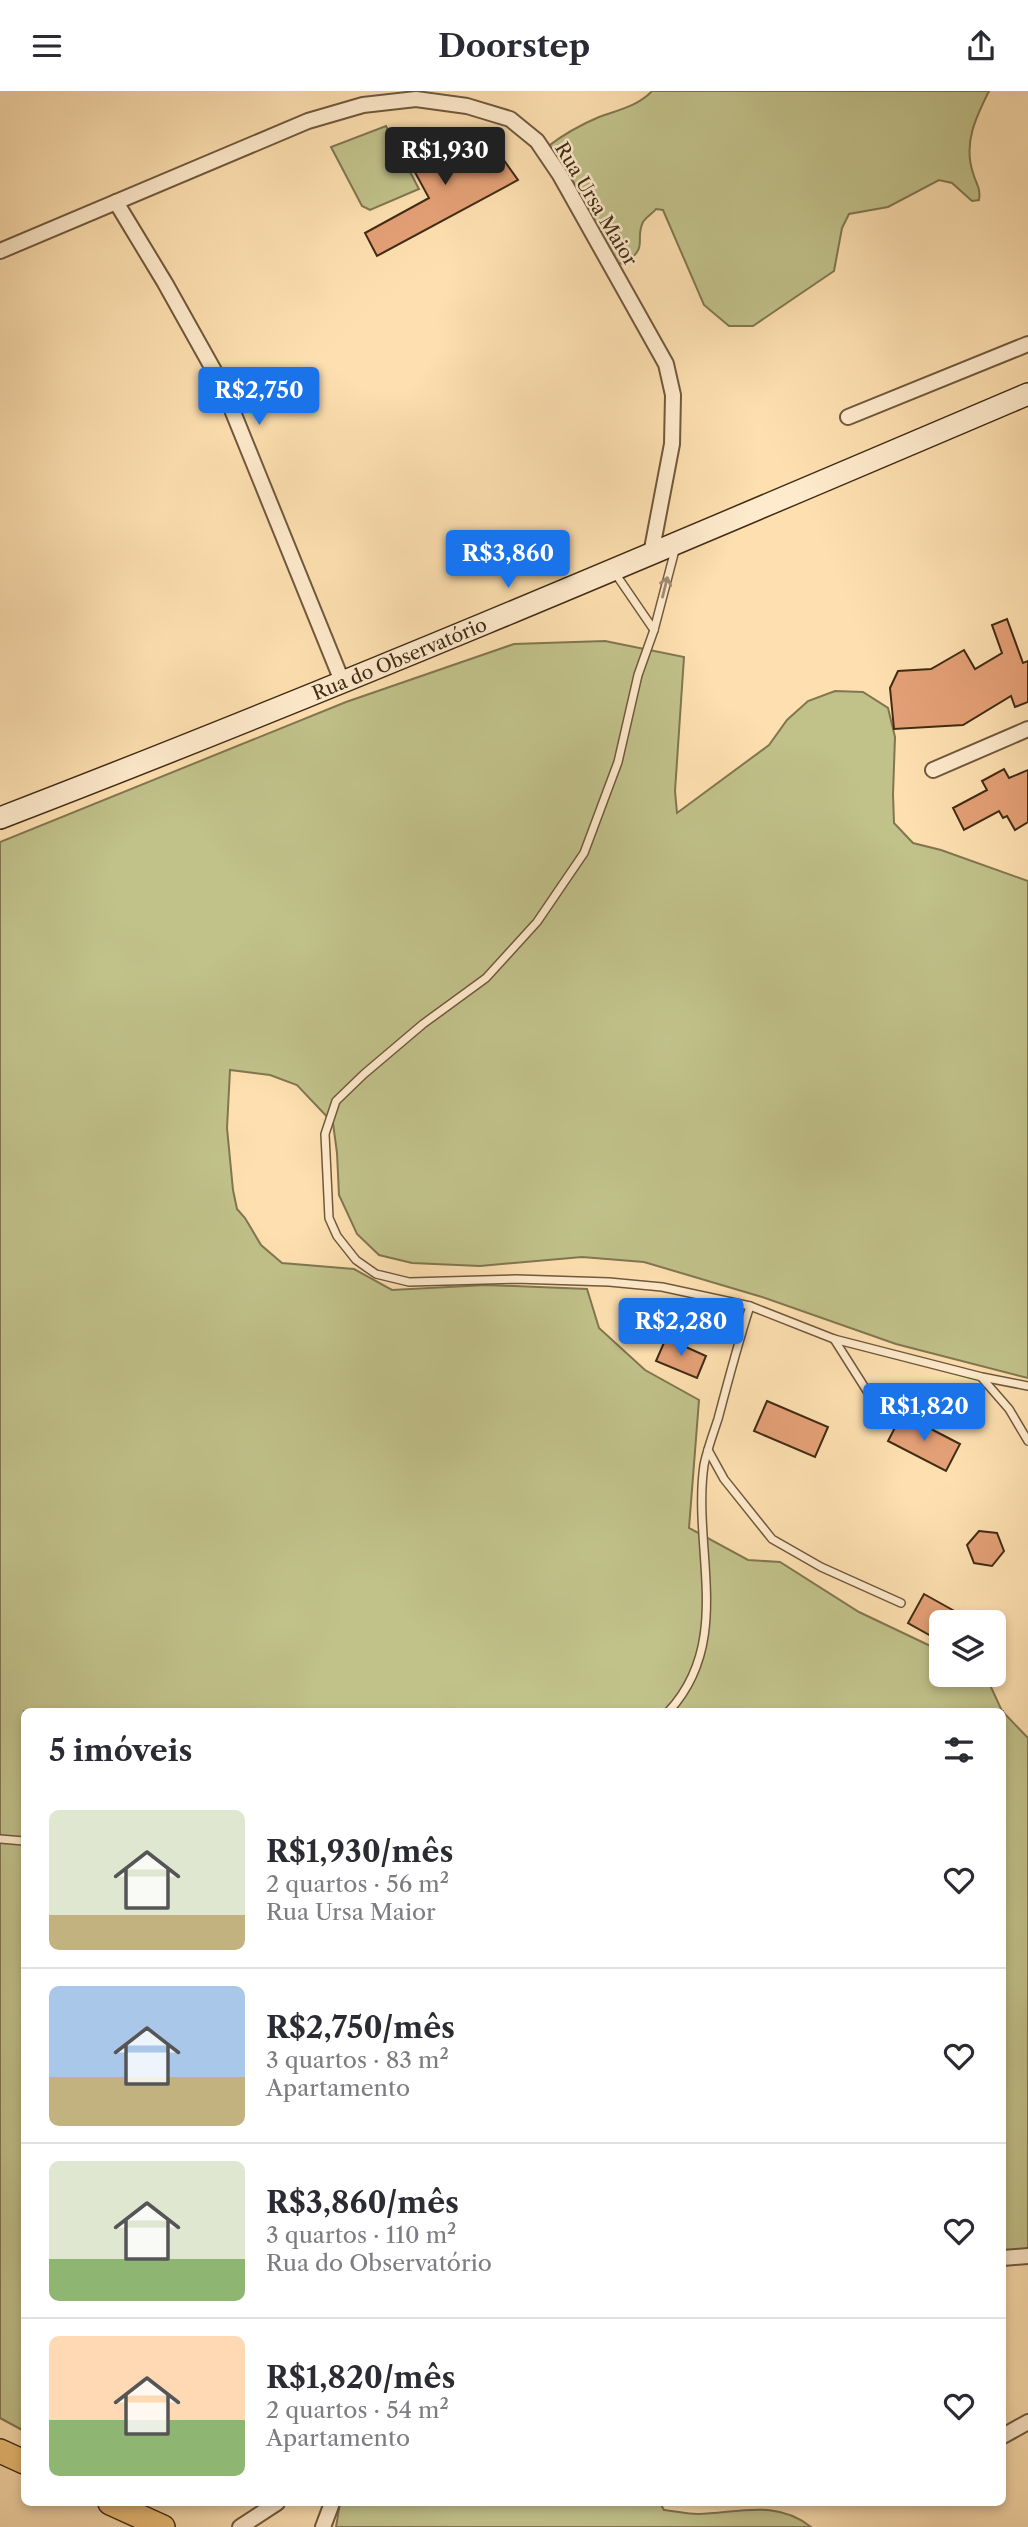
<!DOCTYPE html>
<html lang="pt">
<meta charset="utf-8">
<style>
:root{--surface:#fff;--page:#f2f2f3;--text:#2b2b33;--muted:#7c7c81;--line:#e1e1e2;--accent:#1a73e8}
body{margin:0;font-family:"Libre Caslon Text",serif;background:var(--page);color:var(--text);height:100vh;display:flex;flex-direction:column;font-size:26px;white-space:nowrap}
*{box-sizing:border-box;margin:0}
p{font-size:23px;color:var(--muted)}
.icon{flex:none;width:38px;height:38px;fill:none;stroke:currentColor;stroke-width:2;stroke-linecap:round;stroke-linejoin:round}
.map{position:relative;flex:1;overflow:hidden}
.side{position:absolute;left:21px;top:1617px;width:985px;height:798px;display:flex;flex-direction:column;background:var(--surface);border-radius:10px;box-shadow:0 4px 10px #0003}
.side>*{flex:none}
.buttons{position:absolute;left:929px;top:1519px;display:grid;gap:14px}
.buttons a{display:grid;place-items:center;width:77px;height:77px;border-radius:10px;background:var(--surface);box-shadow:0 4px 10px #0003;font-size:35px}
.price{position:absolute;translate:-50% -60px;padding:0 16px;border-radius:7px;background:var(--accent);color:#fff;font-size:23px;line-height:46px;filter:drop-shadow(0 2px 4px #0008)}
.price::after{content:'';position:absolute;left:50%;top:42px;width:21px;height:16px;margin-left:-10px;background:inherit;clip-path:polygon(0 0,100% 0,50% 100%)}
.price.current{background:#222;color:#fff}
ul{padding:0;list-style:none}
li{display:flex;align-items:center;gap:21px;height:175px;padding:0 28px}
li+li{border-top:2px solid var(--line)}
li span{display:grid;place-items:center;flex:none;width:196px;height:140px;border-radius:10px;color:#555}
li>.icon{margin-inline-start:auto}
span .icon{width:84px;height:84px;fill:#fffc;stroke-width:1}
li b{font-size:30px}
h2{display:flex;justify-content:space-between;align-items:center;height:84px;padding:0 28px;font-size:30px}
header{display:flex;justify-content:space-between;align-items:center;height:91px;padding:0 28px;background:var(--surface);font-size:32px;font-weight:700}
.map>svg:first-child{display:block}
</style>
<header><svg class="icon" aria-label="menu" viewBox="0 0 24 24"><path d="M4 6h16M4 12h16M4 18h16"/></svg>Doorstep<svg class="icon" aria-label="share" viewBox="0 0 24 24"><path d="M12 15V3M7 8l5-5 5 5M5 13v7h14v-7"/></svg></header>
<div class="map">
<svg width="1028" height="2436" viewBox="0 0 1028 2436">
<rect width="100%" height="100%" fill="#fddfb0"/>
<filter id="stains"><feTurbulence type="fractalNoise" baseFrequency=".00286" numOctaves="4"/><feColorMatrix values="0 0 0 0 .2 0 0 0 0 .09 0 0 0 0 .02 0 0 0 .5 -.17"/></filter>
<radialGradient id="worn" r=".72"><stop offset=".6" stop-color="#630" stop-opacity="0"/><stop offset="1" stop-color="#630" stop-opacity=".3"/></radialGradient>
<g fill="#c1c18a" stroke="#817650" stroke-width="2">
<path d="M652,0H989C976,26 963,52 973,82C976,93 981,97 979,109L972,110L952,92L939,89L888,116L849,123L842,137L834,180L753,235H729L704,214L663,119L656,118C653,122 645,127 643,131C634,150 650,155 624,173L613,171L547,56C564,43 580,34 599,26C618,19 638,15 652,0Z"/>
<path d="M386,35L419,98L370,119L362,115L331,56Z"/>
<path d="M605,550L684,566L675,700L677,722L769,654L787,629L808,610L835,600L863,601L888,617L895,646L893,703L894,732L913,752L941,759L1028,790V1287L896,1253L762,1206L644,1171L582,1166L480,1175L412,1172L379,1164L357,1143L339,1104L337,1062L333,1032L297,994L270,984L230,979L227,1037L233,1099L237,1118L245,1127L261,1154L282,1172L354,1178L392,1199L486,1194L587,1198L599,1237L645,1279L699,1309L689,1437L748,1469L780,1471L859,1521L941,1560L942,1584H982L990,1594L1002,1620L1028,1647V2167L1003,2163V1620H24V2340L0,2327V751L346,611L514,553Z"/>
<path d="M340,2412H660L664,2419C675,2420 687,2423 698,2423C738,2422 776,2408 811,2436H336Z"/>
</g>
<g fill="#e4a076" stroke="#412c15" stroke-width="2">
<path d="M458,46L496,58L518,89L377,165L365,142L429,107L410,72L411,64L416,58L431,48Z"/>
<path d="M1007,528L1023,572L1028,570V611L1015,616L1011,605L963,634L894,638L890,597L898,580L931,578L964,559L975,578L1002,562L992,534Z"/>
<path d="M1004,678L1009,687L1028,679V731L1015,739L1007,725L1003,727L999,720L964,739L953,717L987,699L982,690Z"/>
<path d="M666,1247L706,1265L697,1287L656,1270Z"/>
<path d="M767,1310L828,1336L815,1366L754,1340Z"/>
<path d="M902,1323L960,1353L946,1380L888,1350Z"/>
<path d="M979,1440L997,1442L1004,1460L992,1475L974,1472L967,1454Z"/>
<path d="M924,1503L974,1531H942V1551L908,1532Z"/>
</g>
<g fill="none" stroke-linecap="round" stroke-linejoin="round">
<defs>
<g id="lane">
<path d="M675,459L654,539L638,584L618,671L584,762L537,831L486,887L423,933L364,983L336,1010L325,1043L329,1127L337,1145L356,1169L376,1183L409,1191L516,1188L609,1191L662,1196L750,1215L834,1248L982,1286L1028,1295"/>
<path d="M615,482L654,539"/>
<path d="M834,1248L886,1330"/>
<path d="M982,1287L1009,1318L1028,1350"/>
<path d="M708,1359L724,1388L772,1448L821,1476L901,1512"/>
<path d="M669,1620C734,1549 692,1458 704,1374C707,1359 713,1343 718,1328C728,1290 738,1252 750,1215"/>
<path d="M0,1748L24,1750"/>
</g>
<g id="street">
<path d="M116,111L165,192L222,294L342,590"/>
<path d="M0,160L308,30L363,14L416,8L467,15L510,28L537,50L560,84L666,273L673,304L672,353L651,463"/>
<path d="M848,326L1028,253"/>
<path d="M933,679L1028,638"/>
<path d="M1003,2167L1028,2165"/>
<path d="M1003,2345L1028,2331"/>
<path d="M240,2436L277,2412"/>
<path d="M323,2436L332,2412"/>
</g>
<g id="secondary">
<path id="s1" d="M0,727C346,594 687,448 1028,303"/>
</g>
<g id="primary">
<path d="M0,2360L24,2371"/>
<path d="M110,2412L163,2436"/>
</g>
</defs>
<use href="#lane" stroke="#70593c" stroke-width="10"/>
<use href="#street" stroke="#70593c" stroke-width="18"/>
<use href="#secondary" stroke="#412c15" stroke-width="24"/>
<use href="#primary" stroke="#412c15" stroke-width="26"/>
<use href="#lane" stroke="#feeacc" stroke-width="7"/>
<use href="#street" stroke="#feeacc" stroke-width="14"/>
<use href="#secondary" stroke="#feeacc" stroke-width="21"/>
<use href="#primary" stroke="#eec078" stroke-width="23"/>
</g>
<defs><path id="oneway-shaft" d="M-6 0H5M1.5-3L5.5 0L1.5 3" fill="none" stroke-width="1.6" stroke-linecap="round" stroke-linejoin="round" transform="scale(1.75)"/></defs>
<use stroke="#a08b70" href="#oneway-shaft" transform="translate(665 496) rotate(-76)"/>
<g text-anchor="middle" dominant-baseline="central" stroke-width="5" stroke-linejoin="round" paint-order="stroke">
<g font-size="19" fill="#412c15" stroke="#feeacc">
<text transform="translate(596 113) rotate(59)">Rua Ursa Maior</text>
<text stroke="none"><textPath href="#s1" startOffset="430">Rua do Observatório</textPath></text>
</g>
</g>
<rect width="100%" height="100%" filter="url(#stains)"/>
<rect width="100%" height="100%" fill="url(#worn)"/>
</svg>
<div class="buttons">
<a><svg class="icon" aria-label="layers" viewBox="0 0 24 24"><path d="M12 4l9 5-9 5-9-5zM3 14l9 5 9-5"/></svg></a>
</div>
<b class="price current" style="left:445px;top:96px">R$1,930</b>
<b class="price" style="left:259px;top:336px">R$2,750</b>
<b class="price" style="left:508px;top:499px">R$3,860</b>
<b class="price" style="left:681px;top:1267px">R$2,280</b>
<b class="price" style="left:924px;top:1352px">R$1,820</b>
<section class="side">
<h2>5 imóveis<svg class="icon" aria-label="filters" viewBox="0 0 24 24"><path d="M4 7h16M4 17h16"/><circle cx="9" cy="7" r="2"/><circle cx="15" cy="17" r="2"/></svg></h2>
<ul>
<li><span style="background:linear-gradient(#dfe7d0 75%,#c2b280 0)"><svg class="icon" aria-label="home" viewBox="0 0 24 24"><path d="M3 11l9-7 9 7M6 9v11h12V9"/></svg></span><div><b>R$1,930/mês</b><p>2 quartos · 56 m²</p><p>Rua Ursa Maior</p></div><svg class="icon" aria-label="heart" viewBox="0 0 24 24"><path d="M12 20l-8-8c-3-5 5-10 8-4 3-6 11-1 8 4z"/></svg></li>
<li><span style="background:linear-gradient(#a9c7e8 65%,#c2b280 0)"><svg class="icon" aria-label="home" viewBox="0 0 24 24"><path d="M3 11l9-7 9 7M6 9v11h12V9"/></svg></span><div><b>R$2,750/mês</b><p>3 quartos · 83 m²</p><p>Apartamento</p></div><svg class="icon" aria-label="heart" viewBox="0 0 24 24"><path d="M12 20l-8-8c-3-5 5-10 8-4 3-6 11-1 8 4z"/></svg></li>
<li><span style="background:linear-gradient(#dfe7d0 70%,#8fb573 0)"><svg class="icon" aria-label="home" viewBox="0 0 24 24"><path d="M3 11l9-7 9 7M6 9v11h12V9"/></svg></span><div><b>R$3,860/mês</b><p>3 quartos · 110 m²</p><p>Rua do Observatório</p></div><svg class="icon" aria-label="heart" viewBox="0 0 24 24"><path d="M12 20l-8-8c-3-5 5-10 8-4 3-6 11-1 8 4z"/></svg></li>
<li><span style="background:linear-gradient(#ffd9b3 60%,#8fb573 0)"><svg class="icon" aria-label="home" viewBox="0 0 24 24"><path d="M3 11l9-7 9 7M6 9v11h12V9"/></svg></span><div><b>R$1,820/mês</b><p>2 quartos · 54 m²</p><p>Apartamento</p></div><svg class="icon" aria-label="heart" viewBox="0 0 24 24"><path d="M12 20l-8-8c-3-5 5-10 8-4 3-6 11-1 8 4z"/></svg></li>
</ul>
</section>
</div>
